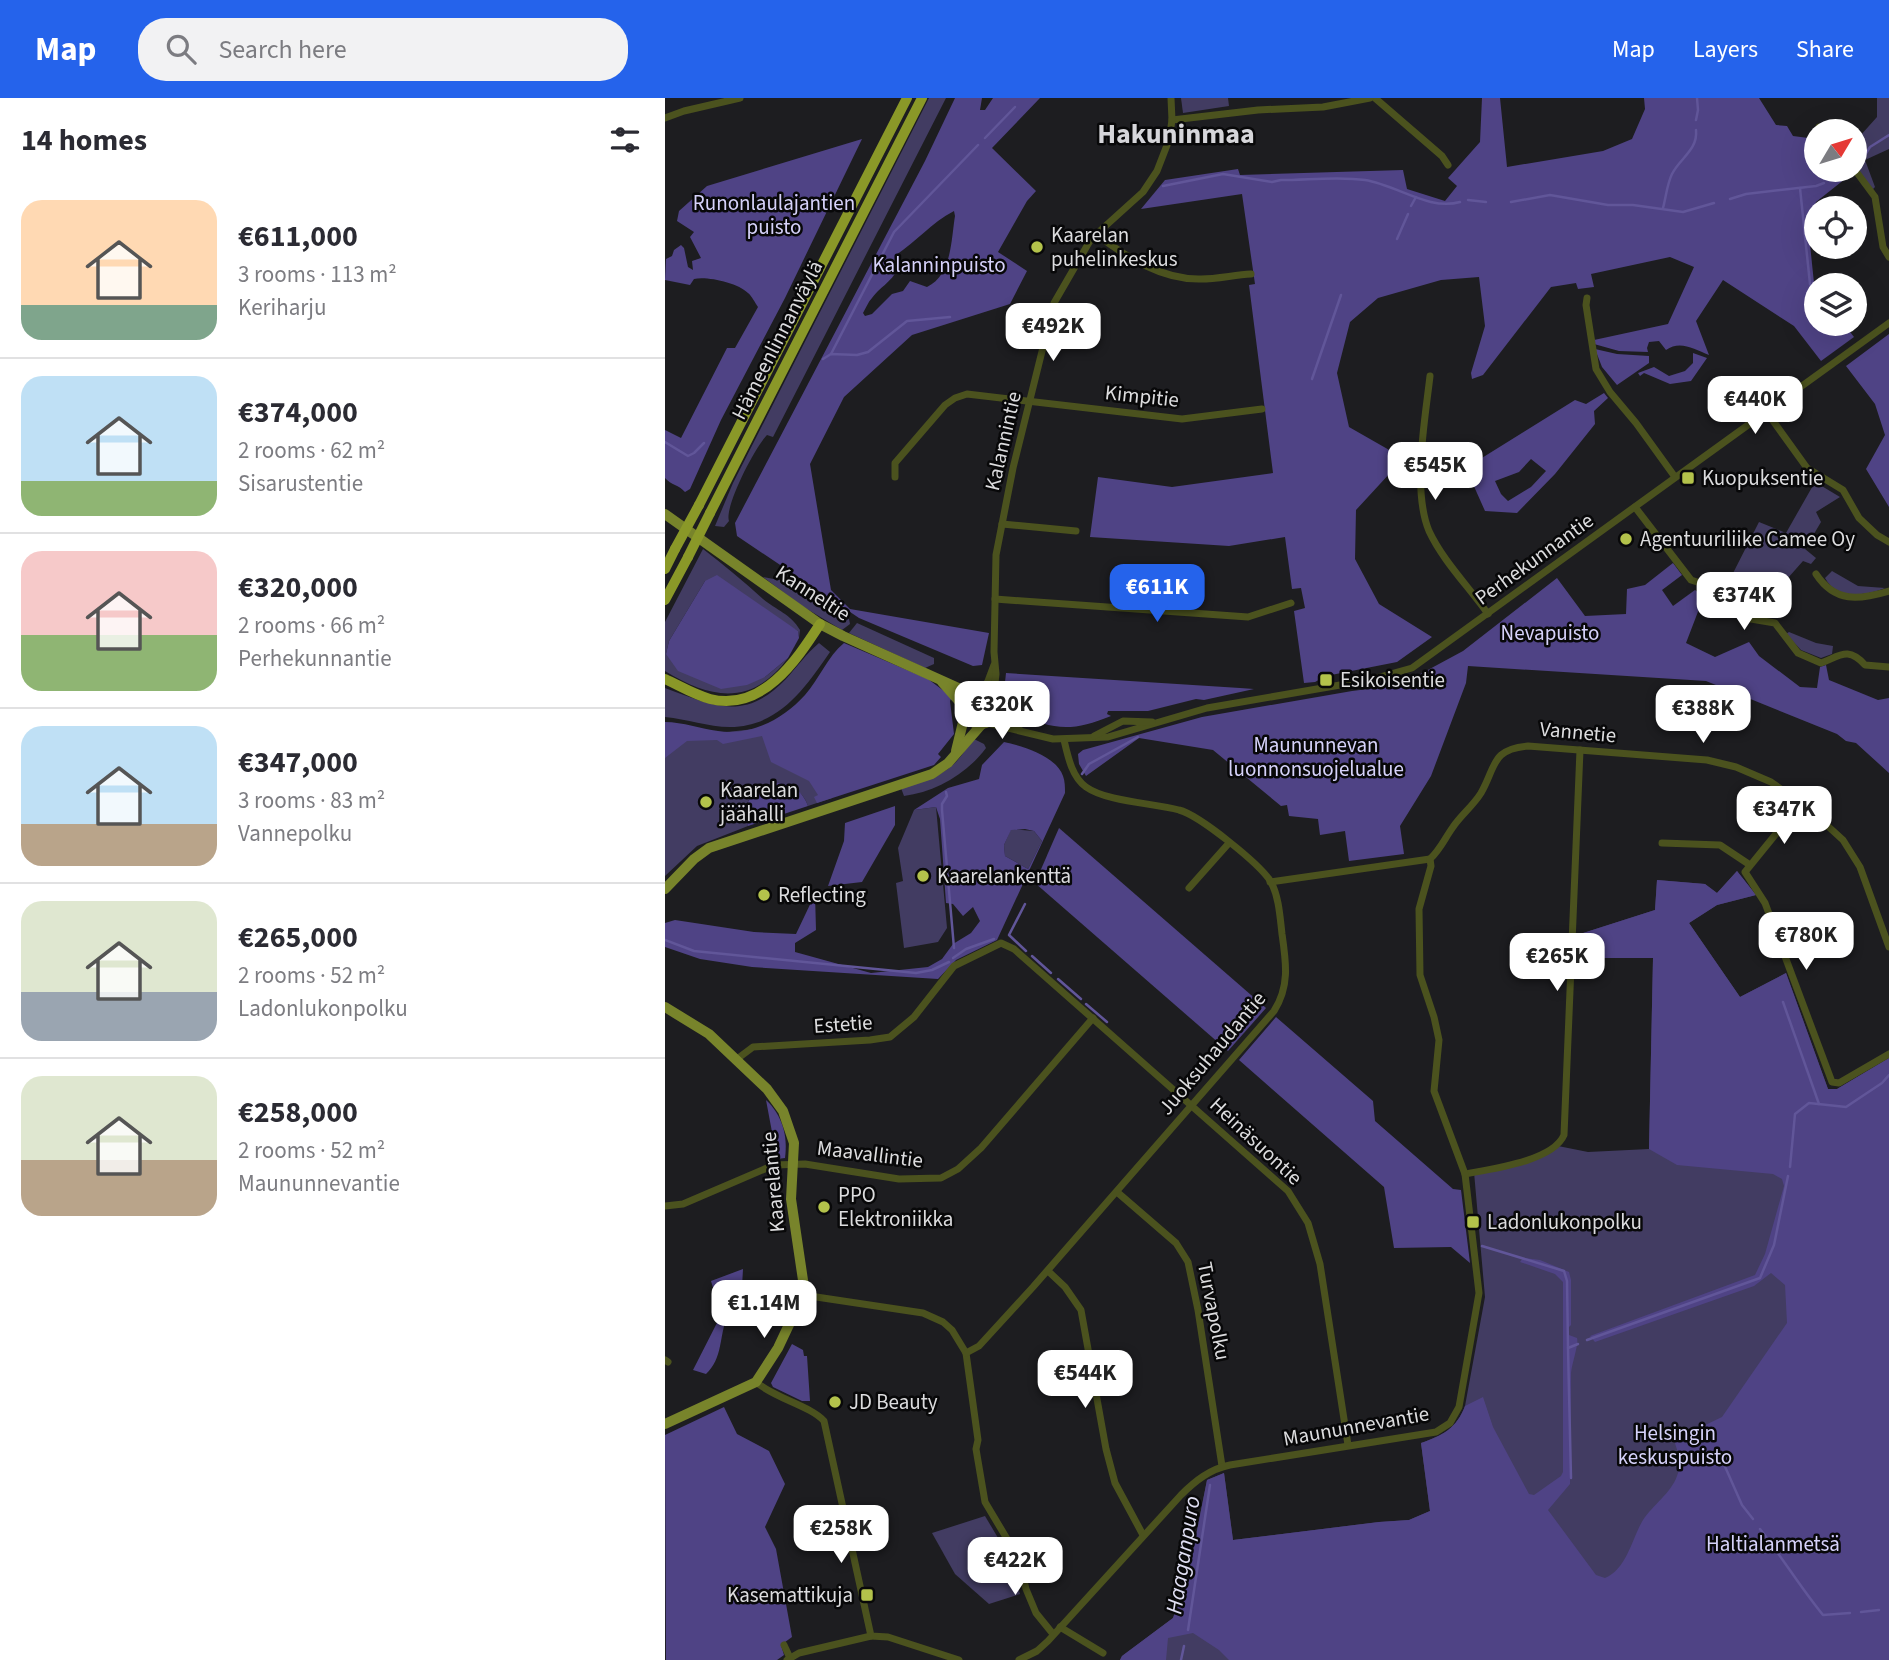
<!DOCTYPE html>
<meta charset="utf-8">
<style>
:root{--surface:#fff;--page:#f2f2f3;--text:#2b2b33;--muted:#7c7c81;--line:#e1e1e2;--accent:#2563eb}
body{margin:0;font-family:"Source Sans 3",sans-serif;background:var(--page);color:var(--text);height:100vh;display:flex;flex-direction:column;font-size:26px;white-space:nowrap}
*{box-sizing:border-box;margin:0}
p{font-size:23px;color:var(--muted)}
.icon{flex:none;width:38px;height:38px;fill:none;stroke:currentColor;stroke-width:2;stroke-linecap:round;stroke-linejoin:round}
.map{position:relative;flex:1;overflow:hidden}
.drawer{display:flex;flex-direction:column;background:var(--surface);width:665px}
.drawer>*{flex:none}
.needle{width:46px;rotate:52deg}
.controls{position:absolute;left:1139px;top:21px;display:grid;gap:14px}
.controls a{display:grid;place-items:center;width:63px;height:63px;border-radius:50%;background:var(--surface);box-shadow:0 7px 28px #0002;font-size:35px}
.price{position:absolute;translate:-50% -60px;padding:0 16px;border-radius:14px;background:#fff;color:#222;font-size:23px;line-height:46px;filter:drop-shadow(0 2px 4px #0008)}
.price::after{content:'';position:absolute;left:50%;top:42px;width:21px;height:16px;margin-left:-10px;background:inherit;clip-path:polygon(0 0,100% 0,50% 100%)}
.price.current{background:var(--accent);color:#fff}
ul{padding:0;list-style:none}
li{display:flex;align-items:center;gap:21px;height:175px;padding:0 21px}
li+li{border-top:2px solid var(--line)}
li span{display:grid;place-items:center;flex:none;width:196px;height:140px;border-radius:21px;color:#555}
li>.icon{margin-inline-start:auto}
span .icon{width:84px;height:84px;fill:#fffc;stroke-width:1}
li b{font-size:30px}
h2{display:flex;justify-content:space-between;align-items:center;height:84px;padding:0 21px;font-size:30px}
header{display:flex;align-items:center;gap:42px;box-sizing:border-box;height:98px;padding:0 35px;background:var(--accent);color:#fff}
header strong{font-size:33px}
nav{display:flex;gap:38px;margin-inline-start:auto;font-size:24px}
.search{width:490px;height:63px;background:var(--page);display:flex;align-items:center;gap:18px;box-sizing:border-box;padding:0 24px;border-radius:28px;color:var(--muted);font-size:26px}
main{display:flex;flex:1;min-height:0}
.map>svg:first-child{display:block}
</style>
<header>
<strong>Map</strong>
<div class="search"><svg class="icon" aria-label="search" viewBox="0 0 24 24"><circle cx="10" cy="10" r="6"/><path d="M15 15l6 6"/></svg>Search here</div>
<nav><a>Map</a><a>Layers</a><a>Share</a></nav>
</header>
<main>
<section class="drawer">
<h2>14 homes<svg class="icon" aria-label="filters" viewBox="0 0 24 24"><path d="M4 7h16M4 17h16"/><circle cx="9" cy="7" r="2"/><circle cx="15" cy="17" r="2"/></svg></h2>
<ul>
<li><span style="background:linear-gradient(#ffd9b3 75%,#7fa58c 0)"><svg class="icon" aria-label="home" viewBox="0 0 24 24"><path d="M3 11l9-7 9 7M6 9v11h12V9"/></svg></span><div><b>€611,000</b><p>3 rooms · 113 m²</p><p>Keriharju</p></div></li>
<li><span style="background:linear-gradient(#bfe0f5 75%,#8fb573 0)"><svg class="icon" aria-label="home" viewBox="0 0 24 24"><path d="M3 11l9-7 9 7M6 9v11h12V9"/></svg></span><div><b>€374,000</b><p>2 rooms · 62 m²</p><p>Sisarustentie</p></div></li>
<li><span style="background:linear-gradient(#f6c9c9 60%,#8fb573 0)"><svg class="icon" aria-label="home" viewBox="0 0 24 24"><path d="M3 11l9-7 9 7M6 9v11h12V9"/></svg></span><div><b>€320,000</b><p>2 rooms · 66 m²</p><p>Perhekunnantie</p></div></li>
<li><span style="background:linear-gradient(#bfe0f5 70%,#b9a48a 0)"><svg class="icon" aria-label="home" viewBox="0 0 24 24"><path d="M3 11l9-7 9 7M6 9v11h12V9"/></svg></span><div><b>€347,000</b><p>3 rooms · 83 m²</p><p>Vannepolku</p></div></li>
<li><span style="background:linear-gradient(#dfe7d0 65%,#9aa5b1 0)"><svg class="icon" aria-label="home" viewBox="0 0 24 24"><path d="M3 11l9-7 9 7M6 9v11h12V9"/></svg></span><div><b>€265,000</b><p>2 rooms · 52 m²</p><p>Ladonlukonpolku</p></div></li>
<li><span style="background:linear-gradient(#dfe7d0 60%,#b9a48a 0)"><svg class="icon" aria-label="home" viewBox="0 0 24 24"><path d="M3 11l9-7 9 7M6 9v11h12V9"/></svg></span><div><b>€258,000</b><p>2 rooms · 52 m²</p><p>Maununnevantie</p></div></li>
</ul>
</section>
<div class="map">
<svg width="1224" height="1562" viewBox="0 0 1224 1562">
<rect width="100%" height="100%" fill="#1d1d20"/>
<g fill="#423c62">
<path d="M264,0H281L108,339L102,337C90,349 59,409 64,423L59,429L50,428L68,385Z"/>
<path d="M516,0H563L564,8L518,15Z"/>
<path d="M1212,0H1224V51L1200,62L1210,89L1207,92L1190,68V39L1195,38L1212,19Z"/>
<path d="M1150,384L1175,399L1151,414L1156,424L1140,451L1151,460L1146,466L1138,463L1100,506L1085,515L1063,485L1094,424L1121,435Z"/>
<path d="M38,451C59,467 78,483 98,501C111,512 126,516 135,532L134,540L133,533L40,483L4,543L1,556L100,579L123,560C87,608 47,602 0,573V524Z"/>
<path d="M1167,473L1193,488L1220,490C1201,498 1172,502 1160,480Z"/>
<path d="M98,479L125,484L184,521L185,526L177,532L137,508Z"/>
<path d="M192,525L269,560V566L260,570L184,535Z"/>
<path d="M1124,534L1151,545L1168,548L1167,556L1156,560L1136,552L1121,536Z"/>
<path d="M154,545L165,554C141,589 114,629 65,629C43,629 22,621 0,619V590C47,607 79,625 121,581C132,569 141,556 154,545Z"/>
<path d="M100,630L164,693L167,700L143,708C130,669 68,685 83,728L32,748L0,778V651L15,639Z"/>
<path d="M307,640L319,646L321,650C302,676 270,694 239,698L236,690C272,678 289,676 307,640Z"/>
<path d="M271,709L282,830L273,844L239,850L231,785L238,783L233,750L249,712Z"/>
<path d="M346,731L369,733L377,743L363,771L340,758L339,747Z"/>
<path d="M1072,773L1091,797L1052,807L1024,825L1075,899L1121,875L1163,991H1172L1224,960V1562H455L457,1558L508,1520L524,1473L542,1382L559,1375L568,1442L714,1424L744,1422L765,1413L756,1345C777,1338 792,1330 800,1308L820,1199L809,1074L836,1069L893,1048L923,1054L984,1051L988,860H912L915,836L990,812L992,782L1040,786L1052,795Z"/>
<path d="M320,1418L342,1455L355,1496L324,1506L290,1476L267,1435Z"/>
</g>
<g fill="#4f4385" fill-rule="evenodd">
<path d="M290,0H317L315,12H320L328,0H375L327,50L371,93L362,103L333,154L362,173L345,206L247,237L179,299L145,366L166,492L185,511L324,535L317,567L308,568L194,520L72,438L70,425L260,63ZM289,113L290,118C286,142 287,177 262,189L245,183L238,193L227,196L207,216L200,218L198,215C201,210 203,204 207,200C218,185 239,178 231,157C251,144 266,125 289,113Z"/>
<path d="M817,0H835L842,69L938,53L967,41L980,11L979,0H1094L1111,27L1122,28L1128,38L1151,41L1152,72H1183L1185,77L1151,104L1143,127L1149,185L1151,189L1152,226H1179L1189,239L1156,263L1129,228L1058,182L1031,223L1044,257C1029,251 1015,242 1001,252L994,243L984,244L982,250L983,254L954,253L929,246V242L1003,226L1029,169L1005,159L926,176L929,189L913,191L911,185L886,189L818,277L807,281L806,275L820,228L814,179L776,182L713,200L685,224L672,275L684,329L733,357L754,360L752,373L726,374L691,412L690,461L714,506L767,539L732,564L661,578L650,584L639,585L629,513L640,510L636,490L627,491L620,439L564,448L425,439L433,379L507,389L608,375L584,187L590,186L577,96L476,111L500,82L573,71L575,77L738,72L742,91L780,103L792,88L783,80L815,44Z"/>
<path d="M197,41L120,200L56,322L25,391L20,394C14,387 6,387 0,380V332L16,340L62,250H70L93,209C90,205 87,198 83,195C73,185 42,178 29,181L25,187L0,182L1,161L7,158L9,152L16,147L19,150L23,169L28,172L27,163L36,160L25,139L29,134L12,123L14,113L42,88Z"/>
<path d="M1224,236V409L1201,371L1220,337L1210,306L1181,268Z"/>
<path d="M930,251L952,256L984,258V265L952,287L937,269Z"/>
<path d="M1028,255L1042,260L1026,283L1005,286L979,275L975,278L973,275L989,269L1004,278L1020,273L1028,265Z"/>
<path d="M939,295L943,300L929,313L930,326L890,376L852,415L820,413L803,375L762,374L764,359L812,363L910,302L921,306ZM866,361L881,373L866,389L843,403L836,396L830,383L854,374Z"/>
<path d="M1008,465L1017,477L997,492L1008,508L1030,492L1039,498L1021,545L1050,559L1084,544L1094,558L1135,589L1152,590L1155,569L1161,567L1164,582L1213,602L1224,600V675L1191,645L1181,643L1172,636L1041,583L803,568L801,585L766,678L735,728L739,756L684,763L680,733L655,737L653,721L624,718L622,707L616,708L548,652L474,640L421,678L414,666L413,656L418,652L537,619L687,593L735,587L798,553L892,480L920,518L961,516L962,491L980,487Z"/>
<path d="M52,477L133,533L134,540L123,560L100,579L82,587L56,591L13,573L1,556L4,543L40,483Z"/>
<path d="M179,545L263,581L287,599L285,603L289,636L273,656L276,659L269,667L152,705L149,699L153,697L144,683L106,664L97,638L58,646L52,642L22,643L0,660V624C18,624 36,631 53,633C87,638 118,621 140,597C154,581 163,558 179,545Z"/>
<path d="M341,575L575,590L589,591L539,602L531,601L483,613H443L442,616L446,618C407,634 387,633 349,613V607C336,601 340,587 341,575Z"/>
<path d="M339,644C358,648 391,658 398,678C400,683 400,690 400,695L332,842L291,862L273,881L87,869L35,861L0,849V825L10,822L89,834L131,836L150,796L151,832L130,845V854L206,875L263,869L277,861L288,846L306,835L315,823L308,809L298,818L288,806L281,805L275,721L271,709L249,712L283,690L314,681L317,667ZM360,731L369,733L377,743L363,771L340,758L339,747L346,732Z"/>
<path d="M113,685C128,686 138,694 143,708L83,728C74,705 90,688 113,685Z"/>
<path d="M230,708V727L197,784L163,788L179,743L180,725Z"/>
<path d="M394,730L601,910L563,953L370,785Z"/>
<path d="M1072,773L1091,797L1052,807L1024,825L1075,899L1121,875L1163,991H1172L1224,960V1562H564L554,1552L528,1535L503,1540L501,1562H455L457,1558L508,1520L524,1473L542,1382L559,1375L568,1442L714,1424L744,1422L765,1413L756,1345C777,1338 792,1330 800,1308L818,1299L828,1329L864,1396L869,1397L896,1378L898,1374V1184L890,1176L855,1164L858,1160L875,1162L904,1174L906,1182V1227L902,1231L904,1237L912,1240C914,1246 907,1265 906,1275L905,1386L883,1412L931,1477L940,1480C962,1471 967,1440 978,1422C988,1407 1006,1395 1012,1378C1018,1363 1013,1356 1009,1342L1057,1319L1122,1225L1120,1187L1106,1175L1089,1188L930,1244L925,1238L1090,1177L1100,1156L1119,1088L1117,1081L1108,1076L1012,1067L984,1051L988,860H912L915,836L990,812L992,782L1040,786L1052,795Z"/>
<path d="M611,919L708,1003L710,1023L788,1091L796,1092L805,1165L786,1149L729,1150L719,1089L574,962Z"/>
<path d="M101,1002C117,1017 123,1037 120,1060L112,1061Z"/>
<path d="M78,1171L77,1189L83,1215L71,1222L62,1219C54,1239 58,1260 41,1276L28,1272L56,1217L46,1183Z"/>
<path d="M127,1246L138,1252L139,1258H142L145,1303H137L108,1289L106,1285Z"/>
<path d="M59,1309L72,1336L104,1353L120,1386L100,1429L111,1451L127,1539L116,1547L119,1557L112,1562H1L0,1337Z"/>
</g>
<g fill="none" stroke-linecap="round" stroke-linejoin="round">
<g stroke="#615699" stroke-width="2.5">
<path d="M1031,22L1033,12L1032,0"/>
<path d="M320,40L350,9"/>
<path d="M1198,60L1205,49L1224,37"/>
<path d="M498,88L558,76L607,84L616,82C642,82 675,78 700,82C732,87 764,113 795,104"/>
<path d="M1135,90L1145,186L1152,196"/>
<path d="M1065,101L1081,96L1151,88L1159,85"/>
<path d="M803,102L821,104"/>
<path d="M846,104L885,97L943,107H968L1018,114L1049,105"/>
<path d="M746,108L751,99"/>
<path d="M998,110C1001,99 1002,86 1007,76C1015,60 1033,52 1031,32"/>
<path d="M732,141L743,116"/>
<path d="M166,256L229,134L313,47"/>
<path d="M158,261L166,256L192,257L203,254L242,223L285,219"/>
<path d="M647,281L676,197"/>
<path d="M0,344L23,358L29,355L39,345"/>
<path d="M417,676L424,666L473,639"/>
<path d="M281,694L282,698L277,706V712L289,850"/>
<path d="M360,806L344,837L361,853"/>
<path d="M0,842L29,853L251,875L267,872L284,864"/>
<path d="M367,858L386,875"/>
<path d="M288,860L301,851L329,841"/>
<path d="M393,881L416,901"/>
<path d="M1118,904L1154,1006"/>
<path d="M421,906L442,924"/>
<path d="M1125,1069L1130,1016L1144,1005L1181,1009L1217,985L1224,977"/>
<path d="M817,1148L899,1173L902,1183L903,1250"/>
<path d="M922,1242L1095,1180L1109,1147L1123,1078"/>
<path d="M1054,1355L1077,1407L1088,1421"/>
<path d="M906,1380L903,1250L913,1246"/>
<path d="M1095,1431C1117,1459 1135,1489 1158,1517L1185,1515"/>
<path d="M1196,1514L1214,1512"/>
<path d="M523,1532L545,1387"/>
<path d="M516,1562L519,1548"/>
</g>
<g stroke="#4b521e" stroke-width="7">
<path d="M710,0L777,58L783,67"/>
<path d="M0,20L19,13L75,0"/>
<path d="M507,22L593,12L658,9L705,0"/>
<path d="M1154,29H1170L1173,33"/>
<path d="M1190,72L1210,99L1218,149L1224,159"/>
<path d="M431,136C461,159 497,182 536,181C552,181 569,177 586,176"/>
<path d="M922,200L921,207L931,271L945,294L971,325L1010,379"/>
<path d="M765,278C760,322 747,392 764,433C778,463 804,489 823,516"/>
<path d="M1101,313L1142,370L1178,392L1194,420L1212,437L1224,444"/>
<path d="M230,379V365L280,307L290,300L302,296L517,321L597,311"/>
<path d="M970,409L1026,482L1063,494L1086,521L1110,525L1133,555L1156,565C1175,558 1183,548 1200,567L1224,569"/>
<path d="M337,426L411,433"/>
<path d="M1151,476C1170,505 1194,502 1224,493"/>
<path d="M330,501L583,519L626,505"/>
<path d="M316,596L323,583L329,567"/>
<path d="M328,604L331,576L329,554L331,457L348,370L389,205L426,141L478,94L492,73L504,42L507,22L506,0"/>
<path d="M330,611L355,632"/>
<path d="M322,625L388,641L443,639L542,610L704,582L747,570L1224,225"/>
<path d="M429,638L458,623L487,624"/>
<path d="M1136,705L1080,774L1100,805L1167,984L1174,985L1224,956"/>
<path d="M997,745L1055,747L1085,767"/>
<path d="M605,784L765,761C775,752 780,740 788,729C796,717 808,708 816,695C831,669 826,651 863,648L1042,662L1071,669L1106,684L1144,711L1178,742L1195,769L1224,849"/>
<path d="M524,790L564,745"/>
<path d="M72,961L88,949L205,942L225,939L249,919L289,868L336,845L349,851L623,1093L643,1125L655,1166L683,1347"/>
<path d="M800,1076C827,1071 888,1063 899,1037L915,652"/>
<path d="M452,1094L511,1145L523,1164L533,1212L557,1368"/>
<path d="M0,1108L18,1106L109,1067L140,1066L234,1081L276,1080L293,1071L316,1050L428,920"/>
<path d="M383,1173L400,1189L416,1212L441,1351L450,1385L478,1437"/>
<path d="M138,1197L258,1215L278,1224L287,1232L301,1255L313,1342L311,1351L320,1404L354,1461L361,1491L371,1515L388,1536"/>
<path d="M301,1255L314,1248L368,1189L609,913C625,888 621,864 617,836C615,819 614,799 606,784C595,766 534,717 514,712C489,705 442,704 421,689C407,679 403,659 399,642"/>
<path d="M0,1262L3,1264"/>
<path d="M91,1284C109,1300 146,1308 159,1323L206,1538L223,1539L294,1562"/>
<path d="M395,1529L438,1555"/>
<path d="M119,1547L125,1560"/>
<path d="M122,1562L134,1555L206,1538"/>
<path d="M354,1562L372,1553L383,1543L516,1397C530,1383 545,1371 565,1367L771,1334L785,1325L794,1309L814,1195L800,1076L769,993L774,942L769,919L755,877L754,811L766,768L765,761"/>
</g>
<g stroke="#78842b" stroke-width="10">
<path d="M0,416L155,526L178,538L309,597"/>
<path d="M277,584L300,610"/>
<circle cx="315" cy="611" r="15"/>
<path d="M291,653L300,616"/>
<path d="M0,791L29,761L44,750L267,676L283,665L317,626"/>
<path d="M0,909L44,936L102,991L118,1013L129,1045L126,1101L139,1189L138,1197L113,1250L91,1284L0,1326"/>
</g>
<g stroke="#8a9828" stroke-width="10">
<path d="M34,407L242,0"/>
<path d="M45,415L257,0"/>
<path d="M0,471L10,451"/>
<path d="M0,502L23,459"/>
<path d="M0,581C15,588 30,597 45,601C97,614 131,563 155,526"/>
</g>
<g stroke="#8a9828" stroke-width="10">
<path d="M10,451L34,407"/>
<path d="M23,459L45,415"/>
</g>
</g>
<g fill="#b3c24b" stroke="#080809" stroke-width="2.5">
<circle cx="372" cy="149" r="7"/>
<rect x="1016" y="373" width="14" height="14" rx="3.5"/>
<circle cx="961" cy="441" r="7"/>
<rect x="654" y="575" width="14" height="14" rx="3.5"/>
<circle cx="41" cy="704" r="7"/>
<circle cx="258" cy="778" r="7"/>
<circle cx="99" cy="797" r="7"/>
<circle cx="159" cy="1109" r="7"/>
<rect x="801" y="1117" width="14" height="14" rx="3.5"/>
<circle cx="170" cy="1304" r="7"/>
<rect x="195" y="1490" width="14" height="14" rx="3.5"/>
</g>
<g text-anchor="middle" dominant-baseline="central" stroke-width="5" stroke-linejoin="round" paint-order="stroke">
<g font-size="21" fill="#d6d2fa" stroke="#080809">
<text x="109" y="105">Runonlaulajantien<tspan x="109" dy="24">puisto</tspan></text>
<text x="274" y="167">Kalanninpuisto</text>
<text x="885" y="535">Nevapuisto</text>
<text x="651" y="647">Maununnevan<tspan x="651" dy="24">luonnonsuojelualue</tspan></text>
<text x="1010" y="1335">Helsingin<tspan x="1010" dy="24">keskuspuisto</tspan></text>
<text x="1108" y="1446">Haltialanmetsä</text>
</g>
<g font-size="21" fill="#dcdcde" stroke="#080809" text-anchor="start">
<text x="386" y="137">Kaarelan<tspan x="386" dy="24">puhelinkeskus</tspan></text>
<text x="1037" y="380">Kuopuksentie</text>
<text x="975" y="441">Agentuuriliike Camee Oy</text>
<text x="675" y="582">Esikoisentie</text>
<text x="55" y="692">Kaarelan<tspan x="55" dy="24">jäähalli</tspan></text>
<text x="272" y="778">Kaarelankenttä</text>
<text x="113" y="797">Reflecting</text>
<text x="173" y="1097">PPO<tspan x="173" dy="24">Elektroniikka</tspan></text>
<text x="822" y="1124">Ladonlukonpolku</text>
<text x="184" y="1304">JD Beauty</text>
<text x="188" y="1497" text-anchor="end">Kasemattikuja</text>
</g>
<g font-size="21" fill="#dcdcde" stroke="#080809">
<text transform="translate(112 242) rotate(-63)">Hämeenlinnanväylä</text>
<text transform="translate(477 298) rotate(6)">Kimpitie</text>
<text transform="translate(338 343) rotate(-77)">Kalannintie</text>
<text transform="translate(869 461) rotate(-36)">Perhekunnantie</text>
<text transform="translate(148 495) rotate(33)">Kanneltie</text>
<text transform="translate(913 634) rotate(5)">Vannetie</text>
<text transform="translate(178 926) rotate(-4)">Estetie</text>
<text transform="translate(547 955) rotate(-50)">Juoksuhaudantie</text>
<text transform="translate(591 1043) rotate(43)">Heinäsuontie</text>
<text transform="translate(205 1056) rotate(7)">Maavallintie</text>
<text transform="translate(108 1084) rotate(-95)">Kaarelantie</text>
<text transform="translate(549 1213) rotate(79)">Turvapolku</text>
<text transform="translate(691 1328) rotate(-10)">Maununnevantie</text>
</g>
<g font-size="23" font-style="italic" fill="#e0dff3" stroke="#080809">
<text transform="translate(518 1457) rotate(-81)">Haaganpuro</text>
</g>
<g font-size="28" font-weight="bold" fill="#d6d6da" stroke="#080809">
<text x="511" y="36">Hakuninmaa</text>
</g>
</g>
</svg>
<div class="controls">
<a><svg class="needle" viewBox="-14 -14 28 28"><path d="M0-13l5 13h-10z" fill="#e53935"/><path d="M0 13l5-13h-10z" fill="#7c7c81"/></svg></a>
<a><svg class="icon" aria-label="locate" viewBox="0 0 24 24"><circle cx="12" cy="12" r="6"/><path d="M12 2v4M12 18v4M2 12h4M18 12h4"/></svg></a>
<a><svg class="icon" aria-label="layers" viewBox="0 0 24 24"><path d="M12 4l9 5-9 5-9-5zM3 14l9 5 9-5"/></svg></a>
</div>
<b class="price" style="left:388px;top:265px">€492K</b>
<b class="price" style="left:1090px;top:338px">€440K</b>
<b class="price" style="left:770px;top:404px">€545K</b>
<b class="price current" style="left:492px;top:526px">€611K</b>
<b class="price" style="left:1079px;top:534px">€374K</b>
<b class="price" style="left:337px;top:643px">€320K</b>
<b class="price" style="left:1038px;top:647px">€388K</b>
<b class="price" style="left:1119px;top:748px">€347K</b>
<b class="price" style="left:1141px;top:874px">€780K</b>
<b class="price" style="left:892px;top:895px">€265K</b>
<b class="price" style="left:99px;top:1242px">€1.14M</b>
<b class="price" style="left:420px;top:1312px">€544K</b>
<b class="price" style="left:176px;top:1467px">€258K</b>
<b class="price" style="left:350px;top:1499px">€422K</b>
</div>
</main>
